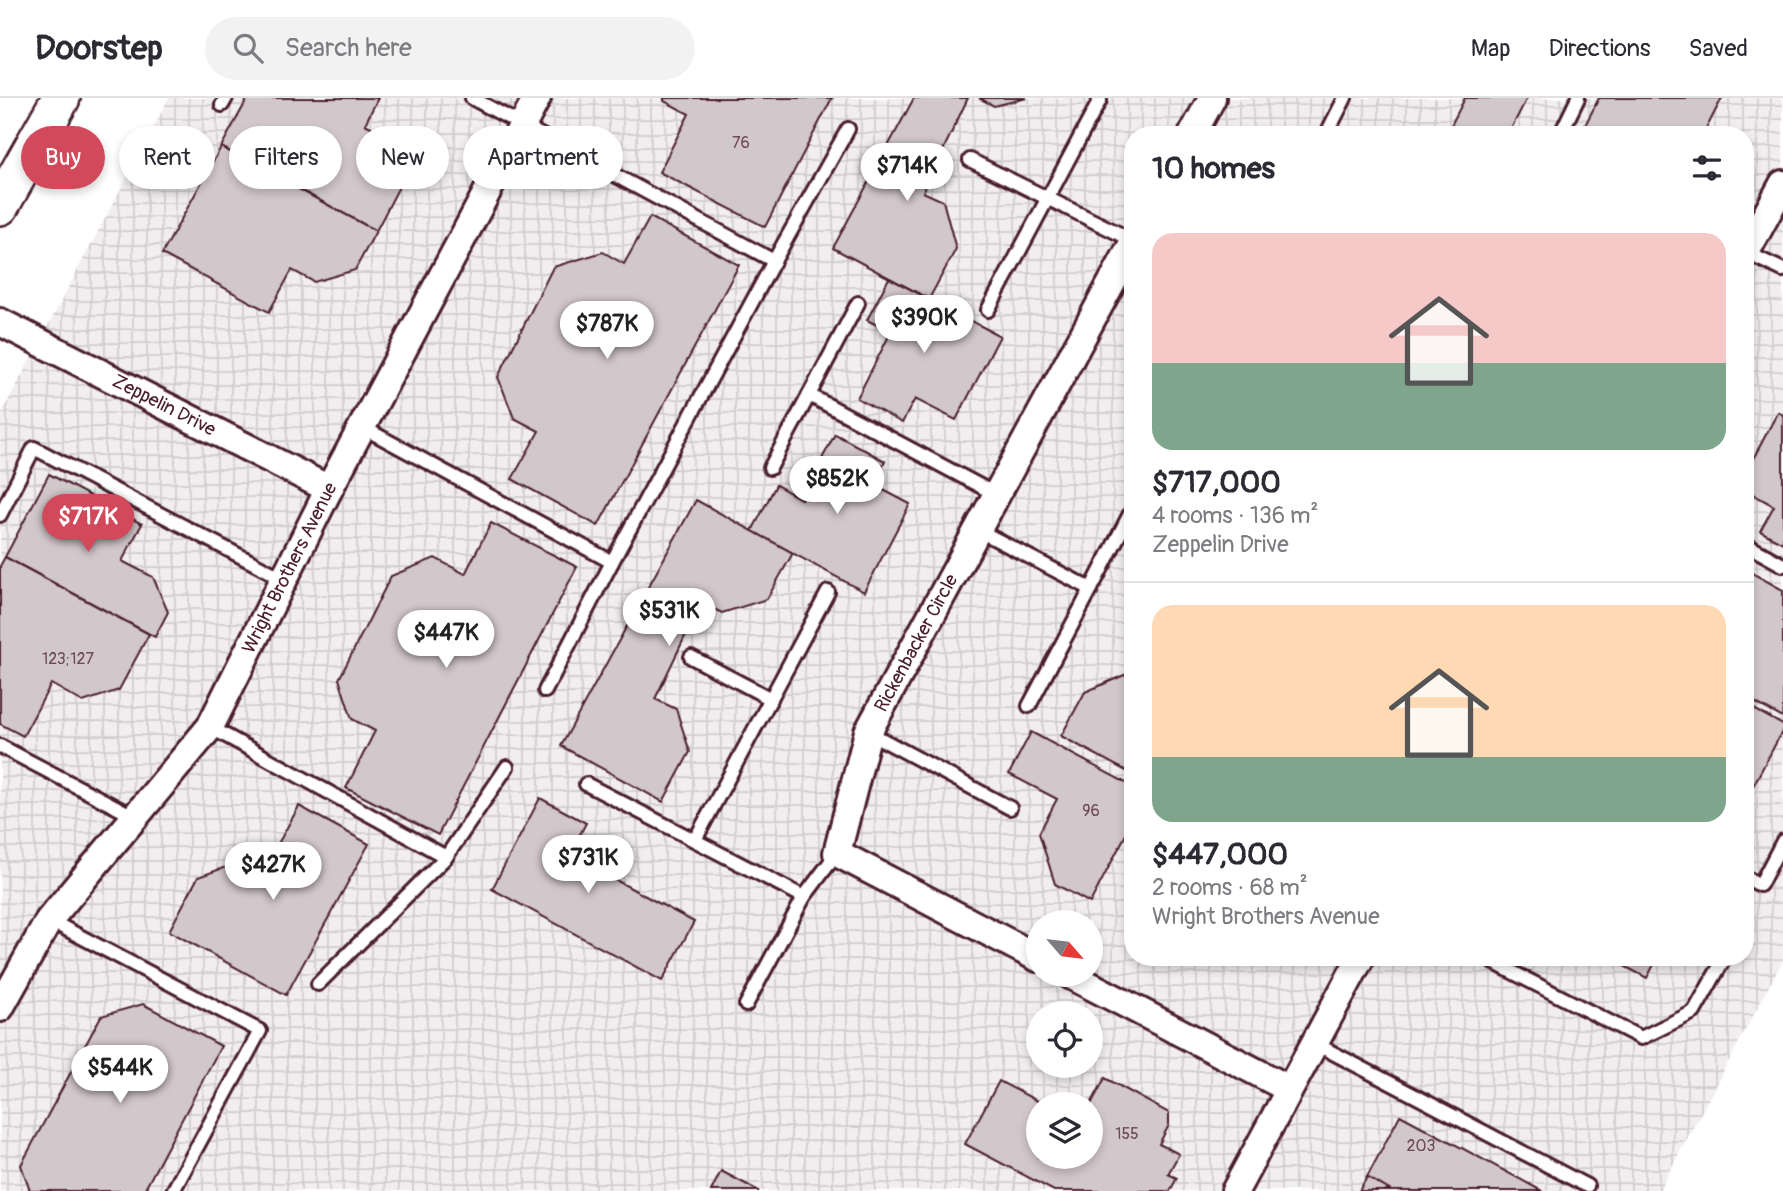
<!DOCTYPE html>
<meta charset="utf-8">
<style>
:root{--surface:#fff;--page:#f2f2f3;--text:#2b2b33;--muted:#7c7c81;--line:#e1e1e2;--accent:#d1495b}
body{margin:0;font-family:Pangolin,sans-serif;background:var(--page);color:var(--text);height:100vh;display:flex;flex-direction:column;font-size:26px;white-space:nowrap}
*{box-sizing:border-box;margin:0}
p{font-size:23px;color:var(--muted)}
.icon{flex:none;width:38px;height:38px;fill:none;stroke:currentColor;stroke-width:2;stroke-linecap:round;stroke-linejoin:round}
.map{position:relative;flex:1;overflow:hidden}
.side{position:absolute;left:1124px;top:28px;width:630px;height:840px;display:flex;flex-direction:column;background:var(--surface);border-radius:28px;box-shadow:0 4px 10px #0003}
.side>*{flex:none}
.hud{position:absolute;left:21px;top:28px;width:665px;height:63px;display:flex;gap:14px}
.needle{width:46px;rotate:118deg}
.tools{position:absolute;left:1026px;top:812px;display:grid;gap:14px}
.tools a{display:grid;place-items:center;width:77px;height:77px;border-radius:50%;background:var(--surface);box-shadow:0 4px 10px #0003;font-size:35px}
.price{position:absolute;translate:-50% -60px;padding:0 16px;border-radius:24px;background:#fff;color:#222;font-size:23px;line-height:46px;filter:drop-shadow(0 2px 4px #0008)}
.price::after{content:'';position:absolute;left:50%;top:42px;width:21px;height:16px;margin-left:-10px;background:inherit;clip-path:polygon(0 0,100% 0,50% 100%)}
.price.selected{background:var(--accent);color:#fff}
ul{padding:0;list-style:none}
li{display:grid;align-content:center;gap:14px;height:371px;padding:0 28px}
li+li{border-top:2px solid var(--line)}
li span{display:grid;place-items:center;height:217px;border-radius:21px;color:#555}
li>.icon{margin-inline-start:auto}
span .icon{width:126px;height:126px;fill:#fffc;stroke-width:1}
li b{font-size:30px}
h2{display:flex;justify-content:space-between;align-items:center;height:84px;padding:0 28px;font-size:30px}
.tag{padding:0 24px;border-radius:32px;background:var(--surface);box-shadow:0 4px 10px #0003;font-size:24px;line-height:63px}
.tag.selected{background:var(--accent);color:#fff}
header{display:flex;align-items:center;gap:42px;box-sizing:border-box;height:98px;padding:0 35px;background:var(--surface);border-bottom:2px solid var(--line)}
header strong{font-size:33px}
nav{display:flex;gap:38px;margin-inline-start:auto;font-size:24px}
.search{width:490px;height:63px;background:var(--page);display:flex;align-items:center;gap:18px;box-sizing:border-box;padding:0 24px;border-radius:38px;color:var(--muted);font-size:26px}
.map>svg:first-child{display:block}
</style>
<header>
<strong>Doorstep</strong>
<div class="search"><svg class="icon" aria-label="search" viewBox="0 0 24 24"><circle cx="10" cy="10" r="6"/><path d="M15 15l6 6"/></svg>Search here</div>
<nav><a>Map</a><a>Directions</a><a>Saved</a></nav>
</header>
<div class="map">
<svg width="1783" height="1093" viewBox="0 0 1783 1093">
<defs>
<pattern id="industrial-grid" width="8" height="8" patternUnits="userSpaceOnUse" patternTransform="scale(1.75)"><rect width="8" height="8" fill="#f2eeef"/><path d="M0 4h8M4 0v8" fill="none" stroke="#d1cccd"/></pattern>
</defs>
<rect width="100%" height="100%" fill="#fff"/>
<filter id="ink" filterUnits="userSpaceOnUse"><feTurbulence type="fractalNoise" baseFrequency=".0143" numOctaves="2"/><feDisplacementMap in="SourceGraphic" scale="14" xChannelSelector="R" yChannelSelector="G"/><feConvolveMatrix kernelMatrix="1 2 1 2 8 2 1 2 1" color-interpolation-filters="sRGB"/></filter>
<g filter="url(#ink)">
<path fill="url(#industrial-grid)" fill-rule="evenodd" d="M169,0H1783V862L1659,1093H0V318ZM1132,37H1745V859H1132ZM1038,824H1090V877H1038ZM1038,915H1090V968H1038ZM1038,1006H1090V1059H1038Z"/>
<g fill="#d2c7cb" stroke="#4a1f2b" stroke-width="2">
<path d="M248,0H378L365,26L391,39L403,81L376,133L221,49Z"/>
<path d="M664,0H832L765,129L659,74L689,16L664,3Z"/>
<path d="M914,0H968L923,94L943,103L956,151L929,201L833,150Z"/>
<path d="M979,0H1027L994,8Z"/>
<path d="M1465,0H1527L1508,37H1446Z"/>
<path d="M1599,0H1722L1703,37H1580Z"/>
<path d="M221,49L376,133L355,172L314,184L292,172L269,214L162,156Z"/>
<path d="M650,119L739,167L598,428L512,381L539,333L514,320L498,279L553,169L603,154L624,166Z"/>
<path d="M889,180L1000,238L956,322L915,301L902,325L857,300L891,234L867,222Z"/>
<path d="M1778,314L1783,317V445L1760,433L1774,408L1745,392V376Z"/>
<path d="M835,336L885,363L872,386L910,406L864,494L752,433L776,387L801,401Z"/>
<path d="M49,376L142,426L122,463L153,479L168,514L155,539L5,459Z"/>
<path d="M696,402L793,455L767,501L722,515L701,505L655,601L676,611L690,654L663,704L561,648Z"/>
<path d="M491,425L577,469L438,737L346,690L375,633L352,621L339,581L391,478L435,460L465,476Z"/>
<path d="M5,459L149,536L119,592L83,604L51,586L23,638L0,626V468Z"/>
<path d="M1745,471L1783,492V620L1745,599Z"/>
<path d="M1129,575L1132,577V676L1061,638L1085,594Z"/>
<path d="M1745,606L1783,627V632L1745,703Z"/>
<path d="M1031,634L1132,688V725L1090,805L1055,786L1039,735L1057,701L1009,676Z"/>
<path d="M540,700L586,725L569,757L694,824L662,883L492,791Z"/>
<path d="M299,708L369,746L286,897L169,833L198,779L237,765L260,778Z"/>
<path d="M1607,859H1658L1647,880Z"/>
<path d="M143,906L221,948L144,1093H30L21,1067L101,918Z"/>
<path d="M1105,980L1169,1015V1027L1159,1046L1179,1056L1168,1076L1177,1080L1170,1093H1054L965,1046L999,983L1043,1006H1038V1059H1090V1008Z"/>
<path d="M1067,995L1087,1006H1061Z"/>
<path d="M1400,1017L1542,1093H1391L1367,1079Z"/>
<path d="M721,1073L759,1093H711Z"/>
<path d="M1367,1079L1391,1093H1359Z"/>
</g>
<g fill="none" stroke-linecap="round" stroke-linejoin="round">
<defs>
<g id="service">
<path d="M222,7L226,0"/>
<path d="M1326,37L1345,0"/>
<path d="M1560,37L1578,0"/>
<path d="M970,62L1132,142"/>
<path d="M1745,154L1783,172"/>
<path d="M774,163L848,31"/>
<path d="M988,212L1100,2"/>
<path d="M809,297L858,205"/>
<path d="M362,329L612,464L774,163L472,0"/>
<path d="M770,370L809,297L997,397"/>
<path d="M0,417L34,350L284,481"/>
<path d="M978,432L1091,491L1029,608"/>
<path d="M1745,446L1783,467"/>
<path d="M1091,491L1132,412"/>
<path d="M691,559L771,601"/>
<path d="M545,593L612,464"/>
<path d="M210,629L446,759L318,886"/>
<path d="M868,634L1010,710"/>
<path d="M0,648L135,719"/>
<path d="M586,686L804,799"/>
<path d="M695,742L828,494"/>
<path d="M446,759L507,669"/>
<path d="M1745,779L1760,787L1783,743"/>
<path d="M49,822L260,933L173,1093"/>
<path d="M1483,859L1641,940L1694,914L1725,859"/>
<path d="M746,907L804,799L837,755"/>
<path d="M1314,945L1587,1088"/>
</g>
<g id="minor">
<path d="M1192,37L1212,0"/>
<path d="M1745,156L1783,86"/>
<path id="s1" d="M0,224L329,391"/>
<path id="s2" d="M1038,860L837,755L868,634L1132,147"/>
<path d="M1070,877L1289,991"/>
<path id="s3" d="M0,910L49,822L210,629L329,391L537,0"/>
<path d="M1235,1093L1361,859"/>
</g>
<path id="secondary" d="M0,108L61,0"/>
</defs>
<use href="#service" stroke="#4a1f2b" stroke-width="18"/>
<use href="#minor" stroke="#4a1f2b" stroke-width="32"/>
<use href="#secondary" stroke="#4a1f2b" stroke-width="42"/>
<use href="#service" stroke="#fff" stroke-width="12"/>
<use href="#minor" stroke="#fff" stroke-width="26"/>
<use href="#secondary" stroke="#fff" stroke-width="37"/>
</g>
</g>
<g text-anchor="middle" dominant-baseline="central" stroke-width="7" stroke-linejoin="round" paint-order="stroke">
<g font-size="16" fill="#6c4953">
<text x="741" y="45">76</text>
<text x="68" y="561">123;127</text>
<text x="1091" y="713">96</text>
<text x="1127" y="1036">155</text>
<text x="1421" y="1048">203</text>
</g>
<g font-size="19" fill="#4a1f2b" stroke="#fff">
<text stroke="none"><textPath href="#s1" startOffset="184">Zeppelin Drive</textPath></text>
<text stroke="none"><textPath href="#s3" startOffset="530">Wright Brothers Avenue</textPath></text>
<text stroke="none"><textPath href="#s2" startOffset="453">Rickenbacker Circle</textPath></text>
</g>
</g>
</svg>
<div class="tools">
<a><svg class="needle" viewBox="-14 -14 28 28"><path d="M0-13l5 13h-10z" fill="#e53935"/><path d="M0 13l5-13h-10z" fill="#7c7c81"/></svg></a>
<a><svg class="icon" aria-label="locate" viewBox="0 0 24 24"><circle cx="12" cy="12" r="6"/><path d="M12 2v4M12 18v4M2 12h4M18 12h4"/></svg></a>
<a><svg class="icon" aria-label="layers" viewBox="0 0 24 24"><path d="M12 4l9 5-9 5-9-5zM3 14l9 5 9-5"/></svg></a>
</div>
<b class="price" style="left:907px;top:105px">$714K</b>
<b class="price" style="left:924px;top:257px">$390K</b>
<b class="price" style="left:607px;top:263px">$787K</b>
<b class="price" style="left:837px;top:418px">$852K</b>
<b class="price selected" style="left:88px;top:456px">$717K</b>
<b class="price" style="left:669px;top:550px">$531K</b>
<b class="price" style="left:446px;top:572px">$447K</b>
<b class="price" style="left:588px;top:797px">$731K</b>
<b class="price" style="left:273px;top:804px">$427K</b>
<b class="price" style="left:120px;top:1007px">$544K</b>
<div class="hud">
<a class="tag selected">Buy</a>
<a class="tag">Rent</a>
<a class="tag">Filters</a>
<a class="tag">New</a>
<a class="tag">Apartment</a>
</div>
<section class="side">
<h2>10 homes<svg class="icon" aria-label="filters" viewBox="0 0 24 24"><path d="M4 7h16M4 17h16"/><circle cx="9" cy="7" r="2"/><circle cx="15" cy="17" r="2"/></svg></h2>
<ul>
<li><span style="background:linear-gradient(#f6c9c9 60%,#7fa58c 0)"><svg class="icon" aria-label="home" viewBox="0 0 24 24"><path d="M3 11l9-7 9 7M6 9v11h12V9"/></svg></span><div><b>$717,000</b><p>4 rooms · 136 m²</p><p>Zeppelin Drive</p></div></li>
<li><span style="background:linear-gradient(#ffd9b3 70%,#7fa58c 0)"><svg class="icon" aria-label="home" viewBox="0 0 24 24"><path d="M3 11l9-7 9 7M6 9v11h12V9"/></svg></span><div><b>$447,000</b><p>2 rooms · 68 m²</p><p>Wright Brothers Avenue</p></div></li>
</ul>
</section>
</div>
